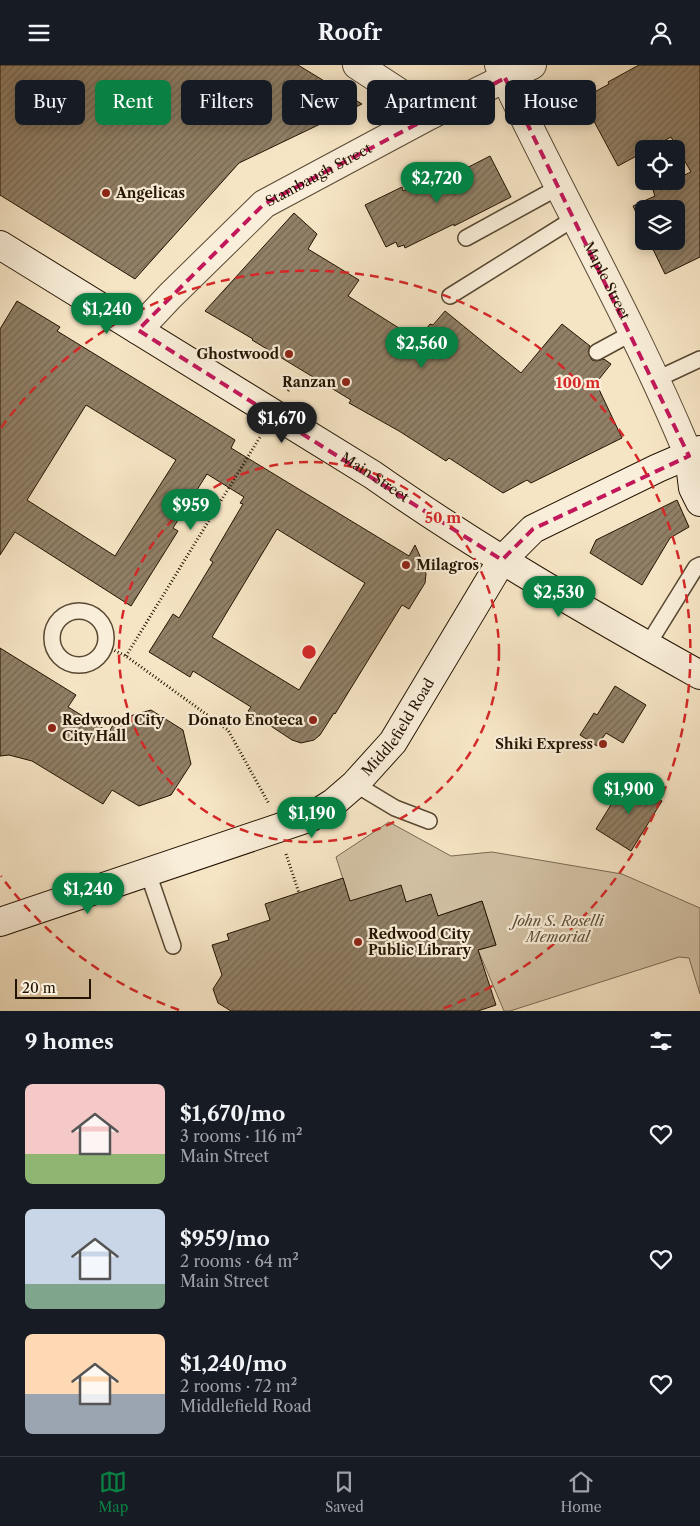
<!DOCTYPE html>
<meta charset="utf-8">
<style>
:root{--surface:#171b24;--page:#20242c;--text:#f1f3f6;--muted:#9ea1a6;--line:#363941;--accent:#0b8043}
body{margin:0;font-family:"Libre Caslon Text",serif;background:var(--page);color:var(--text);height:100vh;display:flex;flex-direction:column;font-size:19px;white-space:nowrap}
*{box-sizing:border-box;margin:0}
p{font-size:16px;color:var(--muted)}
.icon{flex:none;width:28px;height:28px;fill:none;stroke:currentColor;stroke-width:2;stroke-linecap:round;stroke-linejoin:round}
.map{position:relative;height:946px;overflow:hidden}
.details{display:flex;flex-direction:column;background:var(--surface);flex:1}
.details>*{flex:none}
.top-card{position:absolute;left:15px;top:15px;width:670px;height:45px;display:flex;gap:10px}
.buttons{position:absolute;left:635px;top:75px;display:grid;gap:10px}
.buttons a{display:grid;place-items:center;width:50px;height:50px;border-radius:8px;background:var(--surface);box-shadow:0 2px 12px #0003;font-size:25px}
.scale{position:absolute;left:15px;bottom:12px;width:76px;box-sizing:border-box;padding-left:5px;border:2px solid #231301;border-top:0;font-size:14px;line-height:18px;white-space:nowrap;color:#231301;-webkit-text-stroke:4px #f9eed9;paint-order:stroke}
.price{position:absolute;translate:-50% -42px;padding:0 11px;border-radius:18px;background:var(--accent);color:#fff;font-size:16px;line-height:32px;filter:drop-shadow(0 1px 2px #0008)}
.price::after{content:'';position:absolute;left:50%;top:30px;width:15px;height:11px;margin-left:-8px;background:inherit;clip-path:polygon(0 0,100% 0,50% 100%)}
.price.on{background:#222;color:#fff}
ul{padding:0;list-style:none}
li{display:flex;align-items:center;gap:15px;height:125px;padding:0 25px}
li span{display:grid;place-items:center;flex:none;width:140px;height:100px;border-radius:8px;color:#555}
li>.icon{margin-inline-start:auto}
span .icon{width:60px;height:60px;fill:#fffc;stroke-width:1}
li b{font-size:21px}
h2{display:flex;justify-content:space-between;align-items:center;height:60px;padding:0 25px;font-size:21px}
.pill{padding:0 18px;border-radius:8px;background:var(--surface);box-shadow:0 2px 12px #0003;font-size:18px;line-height:45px}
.pill.on{background:var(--accent);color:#fff}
header{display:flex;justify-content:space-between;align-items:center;height:65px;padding:0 25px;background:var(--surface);font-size:22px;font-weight:700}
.tabs{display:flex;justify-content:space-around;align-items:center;height:70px;border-top:1px solid var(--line);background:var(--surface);font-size:14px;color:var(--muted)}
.tabs a{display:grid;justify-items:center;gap:2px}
.tabs .on{color:var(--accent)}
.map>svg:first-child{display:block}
</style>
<header><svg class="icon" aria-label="menu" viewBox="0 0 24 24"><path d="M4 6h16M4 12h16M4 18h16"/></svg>Roofr<svg class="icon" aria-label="person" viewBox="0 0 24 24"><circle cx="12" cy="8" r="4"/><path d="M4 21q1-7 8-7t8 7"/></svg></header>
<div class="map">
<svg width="700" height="946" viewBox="0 0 700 946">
<defs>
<pattern id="building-hatch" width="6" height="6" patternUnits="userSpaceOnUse" patternTransform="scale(1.25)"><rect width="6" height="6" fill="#918067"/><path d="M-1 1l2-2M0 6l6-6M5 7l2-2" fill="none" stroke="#766852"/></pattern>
</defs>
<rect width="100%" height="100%" fill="#f6e5c5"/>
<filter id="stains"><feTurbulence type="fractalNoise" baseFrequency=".004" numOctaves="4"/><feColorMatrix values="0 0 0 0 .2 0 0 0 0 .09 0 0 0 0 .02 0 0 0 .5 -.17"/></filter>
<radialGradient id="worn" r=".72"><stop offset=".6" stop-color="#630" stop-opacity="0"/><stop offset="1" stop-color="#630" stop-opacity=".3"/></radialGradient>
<path fill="#d2c1a4" stroke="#7a6a52" d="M389,757L451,791L492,787L622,809L700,843V929L689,893L679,892L510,946H504L478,885L496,880L482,836L438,851L406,837L354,849L336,792Z"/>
<g fill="url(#building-hatch)" stroke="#231301" fill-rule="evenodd">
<path d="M0,0H298L362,39L239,98L135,214L0,130Z"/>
<path d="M639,0H700V192L665,209L649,176H676V144H644V165L633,141L655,131L653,125L671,116H676V114L691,107L671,72L649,84H644V87L618,101L582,34L609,19L608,17Z"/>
<path d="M490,91L511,132L454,161V159L405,183L404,180L398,182L396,177L386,182L365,140L402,122L403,126L450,103L453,110Z"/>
<path d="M294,148L317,169L308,184L359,215L348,231L418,275L430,259L433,260L445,246L521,308L562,259L590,281L588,287L592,295L597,296L604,294L611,299L596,318L622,373L531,418L527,415L503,428L449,393L446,396L399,366L349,338L351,335L252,275L253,274L205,246Z"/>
<path d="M17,236L60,262L57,266L235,375L231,383L409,491L415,480L424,500L426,509L425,518L409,544L402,540L335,649L334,648L320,670L314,675L301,678L292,675L248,646L251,642L193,606L190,612L149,587L173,549L179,553L213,497L210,495L243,439L240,438L244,432L207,409L173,463L178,466L131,541L15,467L0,490V264ZM86,340L176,395L115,491L27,435ZM277,464L365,518L299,625L212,572Z"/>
<path d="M677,435L689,462L670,473L642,520L590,488L596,475Z"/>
<path d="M0,583L76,630L68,642L109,667L116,655L151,645L183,665L191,699L171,730L139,741L112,725L103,739L32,696L9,690L0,691Z"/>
<path d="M615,621L646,640L623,678L606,668L597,681L580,670L594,648L597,650Z"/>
<path d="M627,714L662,736L631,786L596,764Z"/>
<path d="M343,813L350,836L401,820L406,837L431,829L438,851L482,836L496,880L478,885L496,940L478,946H231L218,938L213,924L222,910L212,880L229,875L227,869L270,855L265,839Z"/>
</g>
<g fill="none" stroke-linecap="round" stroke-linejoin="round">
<defs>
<g id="lane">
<path d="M466,173L559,122"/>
<path d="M450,231L575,153"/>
<path d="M597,287L632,268"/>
<path d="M655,315L700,294"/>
<circle cx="79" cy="573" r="27"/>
<path d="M647,581L696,502L700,500"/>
<path d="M355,719L395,743L429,756"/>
<path d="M148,808L173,881"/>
</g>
<g id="street">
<path d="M357,0L432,49"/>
<path id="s1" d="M499,0C560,131 634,257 689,391"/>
<path id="s2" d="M138,265L170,231L264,139L432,49L532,0"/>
</g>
<g id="secondary">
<path id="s3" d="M0,180L373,410C477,483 589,548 700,610"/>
<path d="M689,391L693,423L700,437"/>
<path id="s4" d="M0,857L311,752L333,738L355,719L393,677L502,495L533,464L658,403L700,385"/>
</g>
</defs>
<use href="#lane" stroke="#584832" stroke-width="18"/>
<use href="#street" stroke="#584832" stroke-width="30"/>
<use href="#secondary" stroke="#231301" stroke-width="30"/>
<g stroke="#231301" stroke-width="3" stroke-dasharray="1 2.5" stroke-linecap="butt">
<path d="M288,326L293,319"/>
<path d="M105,581L126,591L228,665L269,739"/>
<path d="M126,591L260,372"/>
<path d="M286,789L299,828"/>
</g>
<use href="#lane" stroke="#f9eed9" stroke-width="15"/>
<use href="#street" stroke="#f9eed9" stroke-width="28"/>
<use href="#secondary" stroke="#f9eed9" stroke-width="28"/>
</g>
<path fill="none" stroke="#c2185b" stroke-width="4" stroke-dasharray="10 6" stroke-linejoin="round" d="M505,13L689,391L533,464L502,495L138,265L264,139Z"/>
<g fill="none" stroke="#d62828" stroke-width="2.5" stroke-dasharray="9 6">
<circle cx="309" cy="587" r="190"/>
<path d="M179 945A381 381 0 0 1 1 811M1 363A381 381 0 1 1 439 945"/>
</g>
<g fill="#8f2418" stroke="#f9eed9" stroke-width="2">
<circle cx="106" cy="128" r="5"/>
<circle cx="289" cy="289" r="5"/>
<circle cx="346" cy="317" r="5"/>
<circle cx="406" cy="500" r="5"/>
<circle cx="313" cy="655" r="5"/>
<circle cx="52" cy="663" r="5"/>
<circle cx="603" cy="679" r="5"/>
<circle cx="358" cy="877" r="5"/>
</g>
<g text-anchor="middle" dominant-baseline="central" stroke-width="4.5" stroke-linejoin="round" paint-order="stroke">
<g font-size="14" fill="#231301" stroke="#f9eed9">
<text stroke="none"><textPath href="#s2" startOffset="240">Stambaugh Street</textPath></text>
<text stroke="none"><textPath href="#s1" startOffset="241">Maple Street</textPath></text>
<text stroke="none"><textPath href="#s3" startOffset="441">Main Street</textPath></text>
<text stroke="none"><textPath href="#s4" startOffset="455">Middlefield Road</textPath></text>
</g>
<g font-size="14" font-weight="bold" fill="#231301" stroke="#f9eed9" text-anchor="start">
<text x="116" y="128">Angelicas</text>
<text x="279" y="289" text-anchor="end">Ghostwood</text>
<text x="336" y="317" text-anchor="end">Ranzan</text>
<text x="416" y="500">Milagros</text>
<text x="62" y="655">Redwood City<tspan x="62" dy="16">City Hall</tspan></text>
<text x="303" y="655" text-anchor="end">Donato Enoteca</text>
<text x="593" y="679" text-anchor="end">Shiki Express</text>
<text x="368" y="869">Redwood City<tspan x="368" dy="16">Public Library</tspan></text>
</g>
<g font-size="14" font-style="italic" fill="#60503a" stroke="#f9eed9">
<text x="558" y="856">John S. Roselli<tspan x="558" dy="16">Memorial</tspan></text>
</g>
</g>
<circle cx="309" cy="587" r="8" fill="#d62828" stroke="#f9eed9" stroke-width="2.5"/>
<g font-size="15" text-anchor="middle" font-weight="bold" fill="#d62828" stroke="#f9eed9" stroke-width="4.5" stroke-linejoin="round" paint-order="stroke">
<text x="578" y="323">100 m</text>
<text x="443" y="458">50 m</text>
</g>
<rect width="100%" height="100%" filter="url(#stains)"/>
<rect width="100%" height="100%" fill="url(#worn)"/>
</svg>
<div class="buttons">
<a><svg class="icon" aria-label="locate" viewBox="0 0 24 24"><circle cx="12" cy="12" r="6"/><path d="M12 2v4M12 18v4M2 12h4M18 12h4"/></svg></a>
<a><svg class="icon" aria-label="layers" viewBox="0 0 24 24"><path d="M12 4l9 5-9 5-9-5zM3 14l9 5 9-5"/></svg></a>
</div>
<div class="scale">20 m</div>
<b class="price" style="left:437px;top:139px">$2,720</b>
<b class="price" style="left:107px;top:270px">$1,240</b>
<b class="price" style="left:422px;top:304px">$2,560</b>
<b class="price on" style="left:282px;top:379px">$1,670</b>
<b class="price" style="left:191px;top:466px">$959</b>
<b class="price" style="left:559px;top:553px">$2,530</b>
<b class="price" style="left:629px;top:750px">$1,900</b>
<b class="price" style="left:312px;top:774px">$1,190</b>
<b class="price" style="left:88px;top:850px">$1,240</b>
<div class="top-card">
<a class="pill">Buy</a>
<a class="pill on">Rent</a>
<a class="pill">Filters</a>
<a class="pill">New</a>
<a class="pill">Apartment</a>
<a class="pill">House</a>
</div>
</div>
<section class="details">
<h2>9 homes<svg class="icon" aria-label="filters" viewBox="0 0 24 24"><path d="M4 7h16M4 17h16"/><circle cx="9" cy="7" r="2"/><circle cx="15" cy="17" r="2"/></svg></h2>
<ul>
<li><span style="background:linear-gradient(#f6c9c9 70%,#8fb573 0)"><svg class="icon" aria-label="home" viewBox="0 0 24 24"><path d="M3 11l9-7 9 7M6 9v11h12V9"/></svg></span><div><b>$1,670/mo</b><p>3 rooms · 116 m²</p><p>Main Street</p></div><svg class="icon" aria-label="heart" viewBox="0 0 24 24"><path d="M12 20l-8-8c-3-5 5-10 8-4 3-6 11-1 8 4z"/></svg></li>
<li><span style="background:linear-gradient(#c9d6e8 75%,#7fa58c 0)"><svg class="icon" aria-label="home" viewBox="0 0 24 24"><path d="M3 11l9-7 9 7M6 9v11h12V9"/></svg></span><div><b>$959/mo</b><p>2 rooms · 64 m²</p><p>Main Street</p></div><svg class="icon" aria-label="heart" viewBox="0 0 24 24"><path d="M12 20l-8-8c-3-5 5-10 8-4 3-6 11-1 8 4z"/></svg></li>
<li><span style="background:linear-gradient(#ffd9b3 60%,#9aa5b1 0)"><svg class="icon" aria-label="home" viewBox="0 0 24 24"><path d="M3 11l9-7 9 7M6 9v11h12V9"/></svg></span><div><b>$1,240/mo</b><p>2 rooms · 72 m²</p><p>Middlefield Road</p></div><svg class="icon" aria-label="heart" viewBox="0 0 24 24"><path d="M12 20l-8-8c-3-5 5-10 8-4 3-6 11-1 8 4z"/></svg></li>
</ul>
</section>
<nav class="tabs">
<a class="on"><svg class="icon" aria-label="map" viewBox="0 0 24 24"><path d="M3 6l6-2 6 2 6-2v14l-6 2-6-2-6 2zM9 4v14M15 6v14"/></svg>Map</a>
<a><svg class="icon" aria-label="saved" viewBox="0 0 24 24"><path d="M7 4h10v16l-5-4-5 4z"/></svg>Saved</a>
<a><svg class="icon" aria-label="home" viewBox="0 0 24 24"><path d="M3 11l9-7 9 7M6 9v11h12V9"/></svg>Home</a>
</nav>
